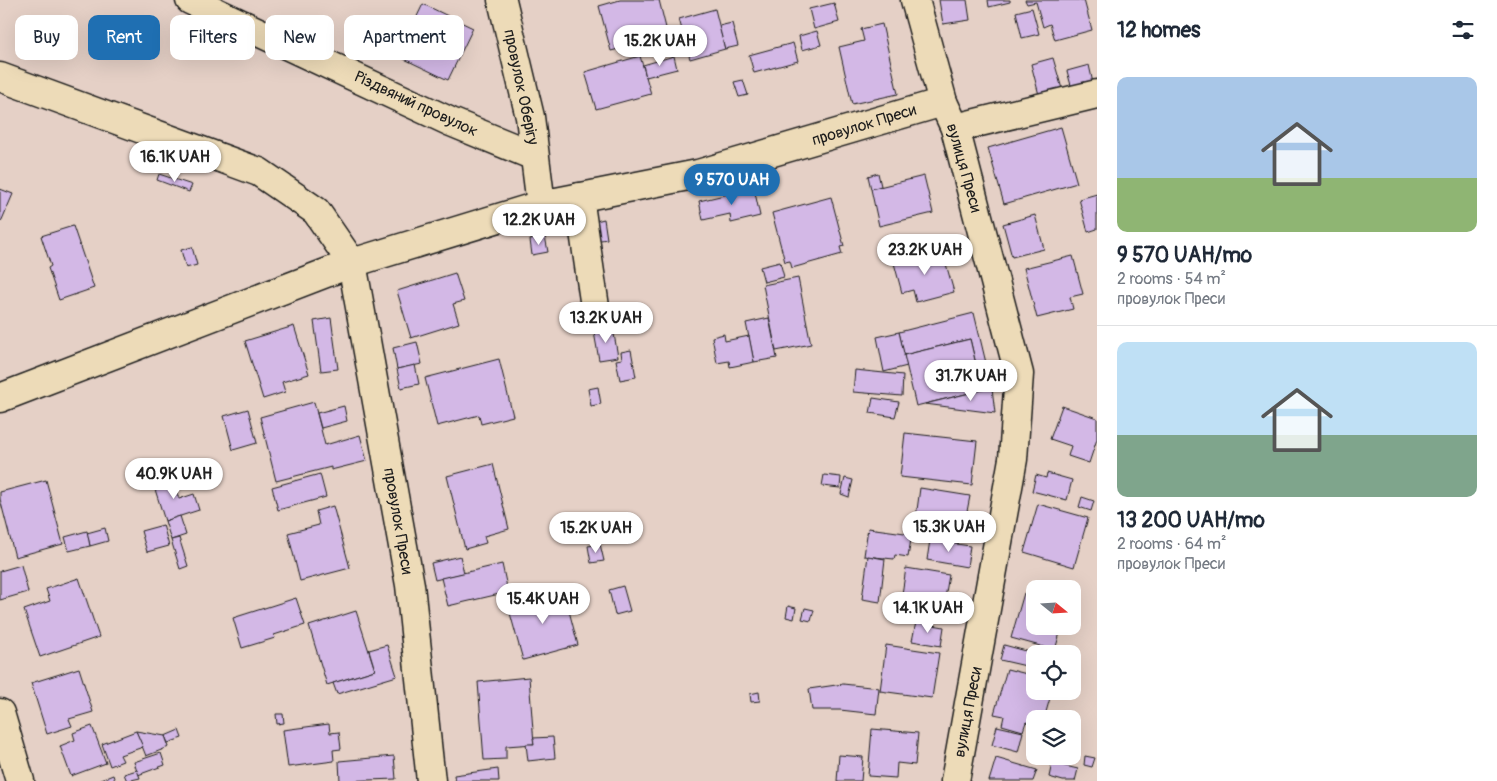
<!DOCTYPE html>
<meta charset="utf-8">
<style>
:root{--surface:#fff;--page:#f2f2f3;--text:#1f2937;--muted:#747a83;--line:#e0e1e3;--accent:#1f6fb2}
body{margin:0;font-family:Pangolin,sans-serif;background:var(--page);color:var(--text);height:100vh;display:flex;flex-direction:column;font-size:19px;white-space:nowrap}
*{box-sizing:border-box;margin:0}
p{font-size:16px;color:var(--muted)}
.icon{flex:none;width:28px;height:28px;fill:none;stroke:currentColor;stroke-width:2;stroke-linecap:round;stroke-linejoin:round}
.map{position:relative;flex:1;overflow:hidden}
.panel{display:flex;flex-direction:column;background:var(--surface);width:400px}
.panel>*{flex:none}
.hud{position:absolute;left:15px;top:15px;width:475px;height:45px;display:flex;gap:10px}
.needle{width:32px;rotate:108deg}
.tools{position:absolute;left:1026px;top:580px;display:grid;gap:10px}
.tools a{display:grid;place-items:center;width:55px;height:55px;border-radius:10px;background:var(--surface);box-shadow:0 5px 20px #0002;font-size:25px}
.price{position:absolute;translate:-50% -42px;padding:0 11px;border-radius:18px;background:#fff;color:#222;font-size:16px;line-height:32px;filter:drop-shadow(0 1px 2px #0008)}
.price::after{content:'';position:absolute;left:50%;top:30px;width:15px;height:11px;margin-left:-8px;background:inherit;clip-path:polygon(0 0,100% 0,50% 100%)}
.price.on{background:var(--accent);color:#fff}
ul{padding:0;list-style:none}
li{display:grid;align-content:center;gap:10px;height:265px;padding:0 20px}
li+li{border-top:1px solid var(--line)}
li span{display:grid;place-items:center;height:155px;border-radius:10px;color:#555}
li>.icon{margin-inline-start:auto}
span .icon{width:90px;height:90px;fill:#fffc;stroke-width:1}
li b{font-size:21px}
h2{display:flex;justify-content:space-between;align-items:center;height:60px;padding:0 20px;font-size:21px}
.chip{padding:0 18px;border-radius:10px;background:var(--surface);box-shadow:0 5px 20px #0002;font-size:18px;line-height:45px}
.chip.on{background:var(--accent);color:#fff}
main{display:flex;flex:1;min-height:0}
.map>svg:first-child{display:block}
</style>
<main>
<div class="map">
<svg width="1097" height="781" viewBox="0 0 1097 781">
<rect width="100%" height="100%" fill="#e5d0c6"/>
<filter id="ink" filterUnits="userSpaceOnUse"><feTurbulence type="fractalNoise" baseFrequency=".02" numOctaves="2"/><feDisplacementMap in="SourceGraphic" scale="10" xChannelSelector="R" yChannelSelector="G"/><feConvolveMatrix kernelMatrix="1 2 1 2 8 2 1 2 1" color-interpolation-filters="sRGB"/></filter>
<g filter="url(#ink)">
<g fill="#d3b8e6" stroke="#1c1c1c">
<path d="M620,0H659L668,36L611,51L599,6Z"/>
<path d="M939,0H967L970,20L943,24Z"/>
<path d="M988,0H1010V2L989,7Z"/>
<path d="M1025,0H1084L1092,30L1055,40L1050,24L1043,27L1036,2L1027,4Z"/>
<path d="M834,3L839,22L814,29L809,9Z"/>
<path d="M423,4L473,28L448,80L398,56Z"/>
<path d="M1032,8L1039,34L1022,38L1016,12Z"/>
<path d="M715,9L725,49L690,59L679,19Z"/>
<path d="M732,23L738,46L725,49L719,26Z"/>
<path d="M882,24L898,94L852,104L839,47L864,41L861,29Z"/>
<path d="M817,31L821,45L802,50L799,36Z"/>
<path d="M793,43L798,61L754,73L749,55Z"/>
<path d="M640,56L651,94L596,109L585,72Z"/>
<path d="M674,56L677,69L646,77L643,65Z"/>
<path d="M1053,58L1062,89L1039,95L1031,64Z"/>
<path d="M1089,65L1093,83L1072,89L1067,71Z"/>
<path d="M743,80L748,95L739,97L734,82Z"/>
<path d="M1061,127L1077,183L1004,204L988,148Z"/>
<path d="M878,173L881,186L871,189L868,176Z"/>
<path d="M159,174L192,185L189,192L157,180Z"/>
<path d="M924,176L933,213L879,226L871,189Z"/>
<path d="M754,188L760,216L731,223L730,214L703,220L699,201Z"/>
<path d="M0,189L13,194L1,222L0,221Z"/>
<path d="M1097,194V229L1088,232L1079,199Z"/>
<path d="M831,197L844,246L840,247L842,254L792,268L790,261L785,262L772,213Z"/>
<path d="M1035,215L1044,249L1012,257L1003,224Z"/>
<path d="M604,219L607,239L595,241L592,222Z"/>
<path d="M73,226L94,288L59,300L48,268L51,266L41,236Z"/>
<path d="M545,236L548,252L532,255L530,240Z"/>
<path d="M192,247L197,265L186,268L181,250Z"/>
<path d="M942,250L954,292L916,302L913,290L902,293L894,263Z"/>
<path d="M1073,256L1083,294L1070,297L1073,309L1037,318L1024,268Z"/>
<path d="M780,262L784,277L764,282L760,267Z"/>
<path d="M455,273L464,301L453,304L459,323L411,338L397,291Z"/>
<path d="M798,278L811,344L776,351L763,285Z"/>
<path d="M974,313L992,388L982,390L970,339L904,355L899,332Z"/>
<path d="M331,318L338,369L321,371L314,321Z"/>
<path d="M769,318L777,358L754,362L746,323Z"/>
<path d="M294,326L309,374L282,382L285,392L263,399L245,341Z"/>
<path d="M613,328L618,357L599,360L594,332Z"/>
<path d="M899,332L907,366L884,372L877,337Z"/>
<path d="M724,334L725,341L749,336L754,362L730,367L729,361L717,363L712,337Z"/>
<path d="M970,339L982,390L916,406L904,355Z"/>
<path d="M417,342L422,364L397,369L393,348Z"/>
<path d="M631,350L636,377L620,380L616,360L622,359L621,352Z"/>
<path d="M499,359L513,416L481,424L479,415L437,426L425,378Z"/>
<path d="M415,365L419,384L401,388L397,369Z"/>
<path d="M855,370L903,375L902,396L853,392Z"/>
<path d="M598,387L601,404L591,406L588,389Z"/>
<path d="M992,388L995,413L925,404L982,390Z"/>
<path d="M873,398L899,402L895,417L870,413Z"/>
<path d="M314,402L325,445L360,435L367,461L331,470V467L276,481L260,417Z"/>
<path d="M344,406L347,421L321,428L317,413Z"/>
<path d="M1062,406L1097,418V439L1089,463L1068,456L1071,446L1050,439Z"/>
<path d="M248,409L257,443L233,450L224,416Z"/>
<path d="M905,433L977,441L972,485L900,477Z"/>
<path d="M493,464L509,529L484,536L486,543L465,549L447,476Z"/>
<path d="M1047,473L1072,480L1067,500L1032,491L1036,475L1046,478Z"/>
<path d="M320,474L326,497L278,510L272,487Z"/>
<path d="M824,475L841,477L840,488L822,486Z"/>
<path d="M171,476L179,499L194,494L199,510L165,521L153,483Z"/>
<path d="M845,478L853,480L849,497L841,494Z"/>
<path d="M46,480L63,544L15,557L0,499V492Z"/>
<path d="M920,488L970,496L963,532H960L958,544L923,538L924,526L915,525Z"/>
<path d="M1082,497L1094,501L1091,511L1079,507Z"/>
<path d="M1038,504L1088,518L1074,567L1024,552Z"/>
<path d="M333,506L350,568L300,581L288,533L319,525L316,511Z"/>
<path d="M180,516L186,535L171,540L165,521Z"/>
<path d="M595,522L597,531L588,534L586,524Z"/>
<path d="M163,525L169,546L147,552L141,531Z"/>
<path d="M105,528L108,541L90,546L87,533Z"/>
<path d="M868,528L912,534L908,557L895,555L894,559L864,556Z"/>
<path d="M87,531L90,546L69,551L65,537Z"/>
<path d="M179,538L188,566L180,569L171,540Z"/>
<path d="M930,540L970,546L967,567L927,560Z"/>
<path d="M600,544L604,561L591,563L588,546Z"/>
<path d="M460,556L464,573L435,580L431,563Z"/>
<path d="M868,556L885,559L880,602L862,599Z"/>
<path d="M502,564L508,592L448,606L441,578Z"/>
<path d="M21,565L28,592L0,600V571Z"/>
<path d="M906,568L949,575L941,621L899,614Z"/>
<path d="M79,578L99,637L40,657L24,610L50,601L46,589Z"/>
<path d="M623,586L630,611L615,615L609,590Z"/>
<path d="M550,588L552,595L564,592L578,645L523,660L508,606L539,598L537,591Z"/>
<path d="M1024,593L1035,596V626H1062L1055,650L1011,638Z"/>
<path d="M296,598L305,625L274,635L275,638L242,648L233,618Z"/>
<path d="M788,606L796,608L794,619L786,617Z"/>
<path d="M805,608L814,610L811,621L802,619Z"/>
<path d="M356,611L375,670L327,685L309,626Z"/>
<path d="M916,622L944,627L941,646L912,641Z"/>
<path d="M387,645L397,676L337,694L333,683L375,670L369,650Z"/>
<path d="M886,645L939,653L932,698L880,691Z"/>
<path d="M1004,645L1030,652L1026,666L1000,660Z"/>
<path d="M79,668L93,712L69,719L72,726L47,734L31,683Z"/>
<path d="M1007,669L1035,676V691H1052L1044,719H1035V725L1026,722L1023,731L1002,725L1004,716L994,714Z"/>
<path d="M529,677L534,744L506,746V759L484,760L478,682Z"/>
<path d="M843,684L879,688L876,714L840,710H812L809,689Z"/>
<path d="M759,692L760,701L751,702L750,694Z"/>
<path d="M276,714H283L284,723L277,724Z"/>
<path d="M329,724L330,733L339,732L341,749L333,750L334,761L288,767L283,730Z"/>
<path d="M92,726L106,763L71,776L60,746L75,740L73,733Z"/>
<path d="M997,726L1023,732L1018,752L992,745Z"/>
<path d="M872,729L918,733L915,765L897,763L896,778L868,776Z"/>
<path d="M179,730L182,738L168,743L165,736Z"/>
<path d="M136,731L165,736L169,747L146,756Z"/>
<path d="M136,731L143,747L120,755L123,761L110,766L102,744Z"/>
<path d="M553,737L555,758L528,761L526,744H534L533,738Z"/>
<path d="M161,753L165,765L138,775L134,762Z"/>
<path d="M839,755L863,757L861,781H837Z"/>
<path d="M394,756L396,779L340,781L339,761Z"/>
<path d="M1085,756L1095,758L1092,767L1084,765Z"/>
<path d="M996,758L1037,770L1033,781H989Z"/>
<path d="M1052,763L1078,769L1075,781H1063L1049,777Z"/>
<path d="M498,769L499,781H455L454,775Z"/>
<path d="M137,770L140,778L127,781L124,774Z"/>
<path d="M113,775L115,781H98Z"/>
</g>
<g fill="none" stroke-linecap="round" stroke-linejoin="round">
<defs>
<g id="minor">
<path d="M190,0L451,122L534,156"/>
<path d="M502,0L530,117L541,205"/>
<path d="M915,0L943,102L955,128L1019,374L1013,459L955,781"/>
<path d="M0,77L259,172L316,211L352,263L410,585L431,781"/>
<path d="M955,128L1097,94"/>
<path d="M579,197L596,314"/>
<path d="M0,398L352,263L541,205L698,174L943,102"/>
<path d="M0,713L20,781"/>
</g>
</defs>
<use href="#minor" stroke="#1c1c1c" stroke-width="31"/>
<use href="#minor" stroke="#eddbb8" stroke-width="28"/>
</g>
</g>
<g text-anchor="middle" dominant-baseline="central" stroke-width="4.5" stroke-linejoin="round" paint-order="stroke">
<g font-size="16" fill="#1c1c1c" stroke="#eddbb8">
<text transform="translate(521 87) rotate(78)">провулок Оберігу</text>
<text transform="translate(416 104) rotate(25)">Різдвяний провулок</text>
<text transform="translate(864 125) rotate(-17)">провулок Преси</text>
<text transform="translate(964 168) rotate(74)">вулиця Преси</text>
<text transform="translate(398 521) rotate(80)">провулок Преси</text>
<text transform="translate(968 712) rotate(-79)">вулиця Преси</text>
</g>
</g>
</svg>
<div class="tools">
<a><svg class="needle" viewBox="-14 -14 28 28"><path d="M0-13l5 13h-10z" fill="#e53935"/><path d="M0 13l5-13h-10z" fill="#747a83"/></svg></a>
<a><svg class="icon" aria-label="locate" viewBox="0 0 24 24"><circle cx="12" cy="12" r="6"/><path d="M12 2v4M12 18v4M2 12h4M18 12h4"/></svg></a>
<a><svg class="icon" aria-label="layers" viewBox="0 0 24 24"><path d="M12 4l9 5-9 5-9-5zM3 14l9 5 9-5"/></svg></a>
</div>
<b class="price" style="left:660px;top:67px">15.2K UAH</b>
<b class="price" style="left:175px;top:183px">16.1K UAH</b>
<b class="price on" style="left:732px;top:206px">9 570 UAH</b>
<b class="price" style="left:539px;top:246px">12.2K UAH</b>
<b class="price" style="left:925px;top:276px">23.2K UAH</b>
<b class="price" style="left:606px;top:344px">13.2K UAH</b>
<b class="price" style="left:971px;top:402px">31.7K UAH</b>
<b class="price" style="left:174px;top:500px">40.9K UAH</b>
<b class="price" style="left:949px;top:553px">15.3K UAH</b>
<b class="price" style="left:596px;top:554px">15.2K UAH</b>
<b class="price" style="left:543px;top:625px">15.4K UAH</b>
<b class="price" style="left:928px;top:634px">14.1K UAH</b>
<div class="hud">
<a class="chip">Buy</a>
<a class="chip on">Rent</a>
<a class="chip">Filters</a>
<a class="chip">New</a>
<a class="chip">Apartment</a>
</div>
</div>
<section class="panel">
<h2>12 homes<svg class="icon" aria-label="filters" viewBox="0 0 24 24"><path d="M4 7h16M4 17h16"/><circle cx="9" cy="7" r="2"/><circle cx="15" cy="17" r="2"/></svg></h2>
<ul>
<li><span style="background:linear-gradient(#a9c7e8 65%,#8fb573 0)"><svg class="icon" aria-label="home" viewBox="0 0 24 24"><path d="M3 11l9-7 9 7M6 9v11h12V9"/></svg></span><div><b>9 570 UAH/mo</b><p>2 rooms · 54 m²</p><p>провулок Преси</p></div></li>
<li><span style="background:linear-gradient(#bfe0f5 60%,#7fa58c 0)"><svg class="icon" aria-label="home" viewBox="0 0 24 24"><path d="M3 11l9-7 9 7M6 9v11h12V9"/></svg></span><div><b>13 200 UAH/mo</b><p>2 rooms · 64 m²</p><p>провулок Преси</p></div></li>
</ul>
</section>
</main>
